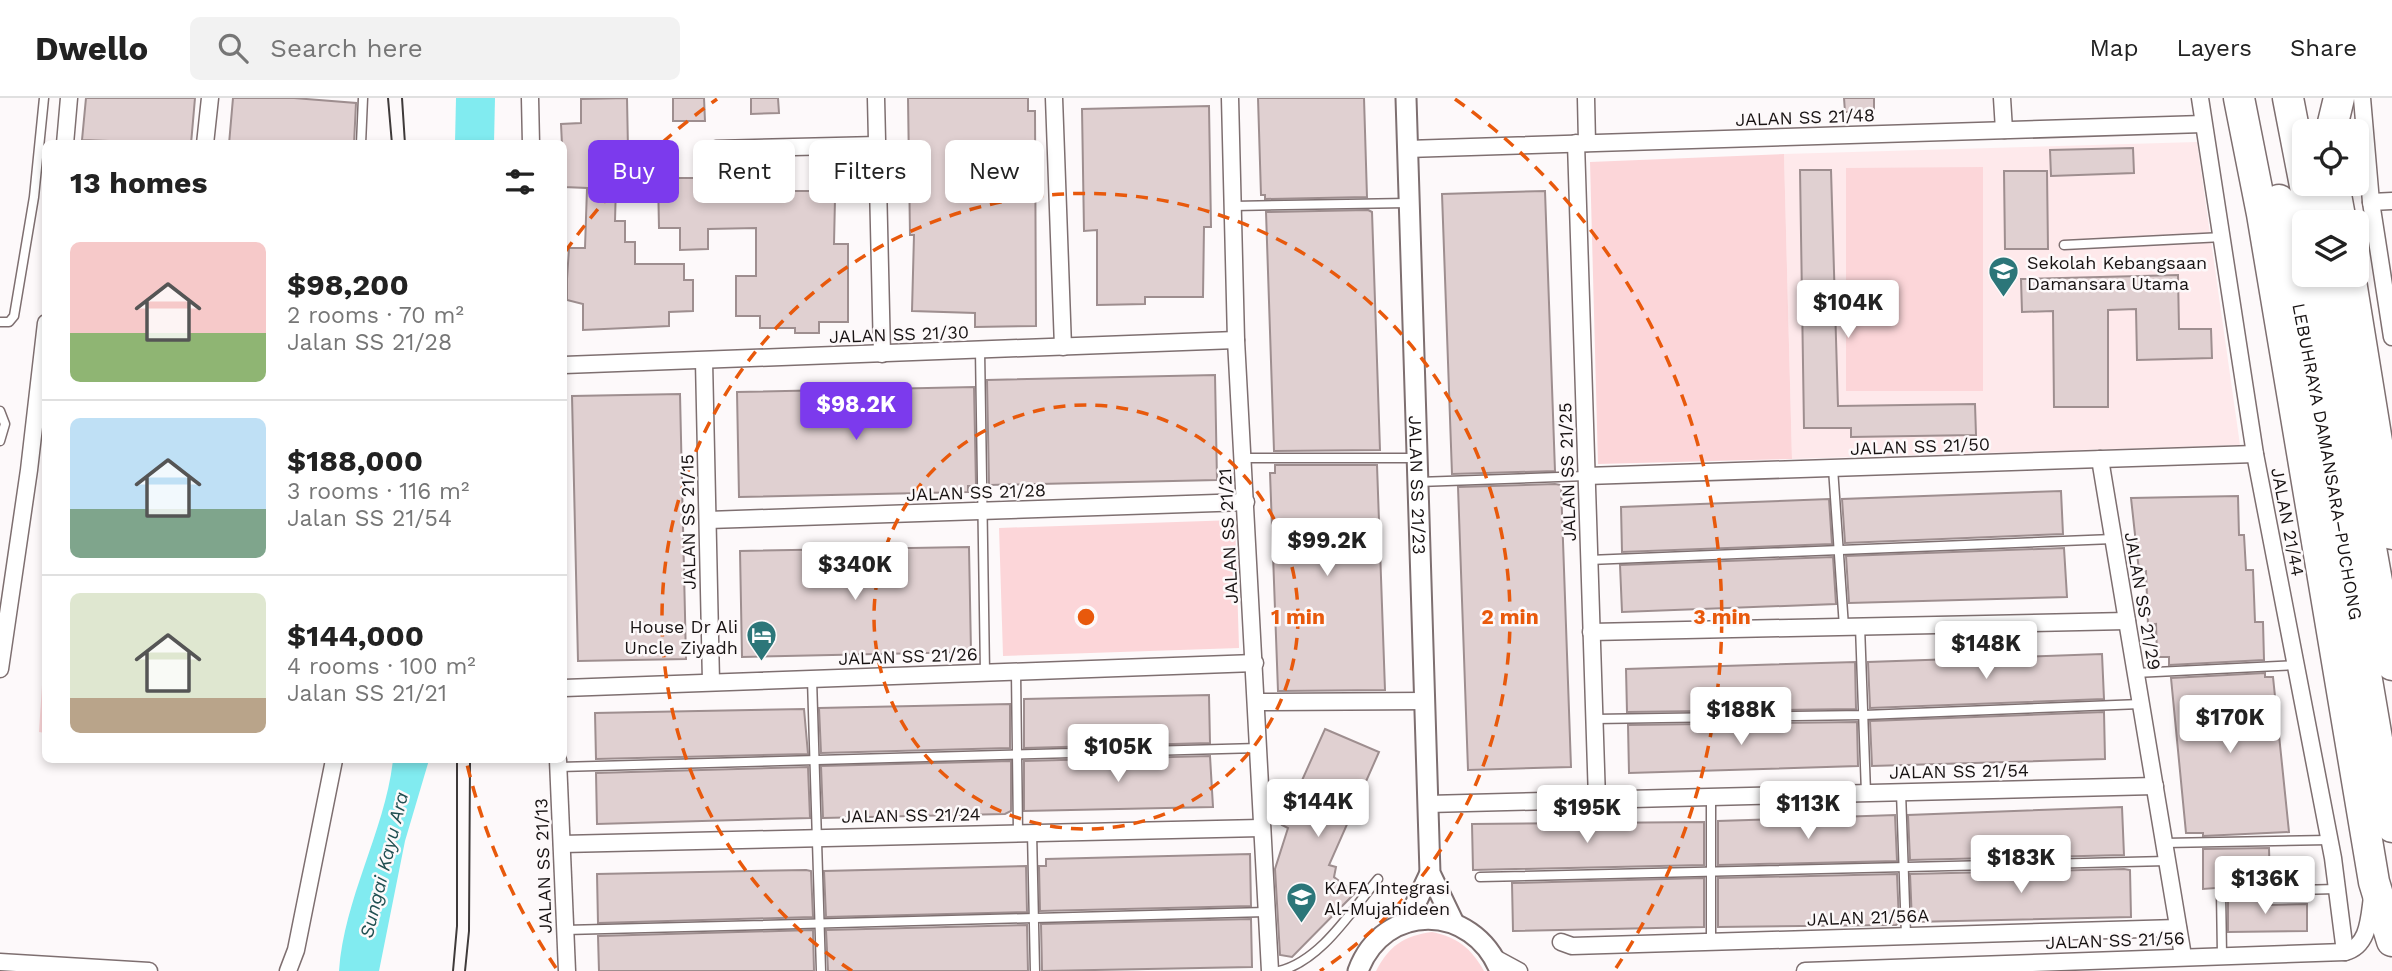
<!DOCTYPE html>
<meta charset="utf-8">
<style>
:root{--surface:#fff;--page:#f2f2f2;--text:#222;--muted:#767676;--line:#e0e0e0;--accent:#7c3aed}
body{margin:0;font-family:"Work Sans",sans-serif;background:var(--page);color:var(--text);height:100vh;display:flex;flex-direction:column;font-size:26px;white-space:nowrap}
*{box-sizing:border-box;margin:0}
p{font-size:23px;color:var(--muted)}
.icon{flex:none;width:38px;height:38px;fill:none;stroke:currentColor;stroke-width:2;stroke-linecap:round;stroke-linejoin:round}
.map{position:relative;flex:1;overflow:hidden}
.panel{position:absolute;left:42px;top:42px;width:525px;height:623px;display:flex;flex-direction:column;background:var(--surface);border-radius:10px;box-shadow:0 4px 10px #0003}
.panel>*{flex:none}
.top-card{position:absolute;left:588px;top:42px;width:665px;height:63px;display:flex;gap:14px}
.buttons{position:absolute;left:2292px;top:21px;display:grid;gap:14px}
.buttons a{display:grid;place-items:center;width:77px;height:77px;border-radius:10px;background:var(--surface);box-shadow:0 4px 10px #0003;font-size:35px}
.price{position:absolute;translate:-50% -60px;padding:0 16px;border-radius:7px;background:#fff;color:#222;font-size:23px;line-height:46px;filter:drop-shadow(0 2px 4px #0008)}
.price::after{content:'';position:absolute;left:50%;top:42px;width:21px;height:16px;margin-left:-10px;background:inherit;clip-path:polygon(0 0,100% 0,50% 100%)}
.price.selected{background:var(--accent);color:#fff}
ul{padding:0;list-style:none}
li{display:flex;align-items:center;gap:21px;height:175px;padding:0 28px}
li+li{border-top:2px solid var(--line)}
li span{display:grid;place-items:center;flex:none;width:196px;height:140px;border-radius:10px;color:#555}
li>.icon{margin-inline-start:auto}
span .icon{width:84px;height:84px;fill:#fffc;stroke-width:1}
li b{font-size:30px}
h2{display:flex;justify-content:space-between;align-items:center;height:84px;padding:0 28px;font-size:30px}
.chip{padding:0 24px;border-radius:10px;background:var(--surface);box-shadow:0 4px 10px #0003;font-size:24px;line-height:63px}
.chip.selected{background:var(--accent);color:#fff}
header{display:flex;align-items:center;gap:42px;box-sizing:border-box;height:98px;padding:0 35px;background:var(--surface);border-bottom:2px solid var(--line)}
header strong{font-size:33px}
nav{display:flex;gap:38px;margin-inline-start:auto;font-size:24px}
.search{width:490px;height:63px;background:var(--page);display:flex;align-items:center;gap:18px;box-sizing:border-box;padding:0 24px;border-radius:10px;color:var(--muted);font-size:26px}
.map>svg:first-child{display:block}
</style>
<header>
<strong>Dwello</strong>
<div class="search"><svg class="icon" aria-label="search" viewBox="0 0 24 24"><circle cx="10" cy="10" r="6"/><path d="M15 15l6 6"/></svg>Search here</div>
<nav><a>Map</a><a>Layers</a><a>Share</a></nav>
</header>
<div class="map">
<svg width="2392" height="873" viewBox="0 0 2392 873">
<rect width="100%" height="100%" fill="#fdf9fa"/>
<path fill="#fee9eb" d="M2197,44L2240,347L1792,361L1784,56Z"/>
<g fill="#fcd6d9">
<path d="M1784,56L1792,361L1598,366L1590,64Z"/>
<path d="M1983,69V293H1846V70Z"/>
<path d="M1235,422L1239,550L1003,558L999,430Z"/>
<path d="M45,540L46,635H45L39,634Z"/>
<path d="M1432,834C1457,839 1471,850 1484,873H1376C1389,848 1403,838 1432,834Z"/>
</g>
<g fill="#81ebf0">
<path d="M456,0H495L494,45H455Z"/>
<path d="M393,662H429L405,743L379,873H339C344,800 385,733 393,662Z"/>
</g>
<g fill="#e0d0d1" stroke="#9e8e8f" stroke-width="2">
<path d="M86,0H195L191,46L82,42Z"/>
<path d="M233,0H294L356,5L354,46H229Z"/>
<path d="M627,0L628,51H635L634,87H616L615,123H625V144H635V166H684V182H693V213L669,214V228L583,232V206L567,202V181L569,150H585L587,90L564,89L561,26L581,25V1Z"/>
<path d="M673,0H704L705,23H673Z"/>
<path d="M751,0H778L779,15L751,16Z"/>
<path d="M908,0H1028V13H1035L1036,228L975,229V215L912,213L914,137H910Z"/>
<path d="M1258,0H1364L1367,99L1265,101V97H1261Z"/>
<path d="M1844,0H1874V14H1845Z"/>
<path d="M1209,8L1211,129H1204L1203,199H1145V206L1097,207V132L1084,133L1082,11Z"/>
<path d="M2133,50L2134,75L2051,78L2050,52Z"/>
<path d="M1800,72H1831L1838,308L1975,306L1976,337L1851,339V330H1804Z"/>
<path d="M2004,73H2047L2048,151H2005Z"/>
<path d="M658,80H694V95H708V99L752,98V90L780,89V93H818L815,101H835L834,146H848V224H819V235H795V230H760V218H736V178H756V130L708,131V151L680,152V130H659Z"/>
<path d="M1545,93L1555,373L1452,376L1442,96Z"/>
<path d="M1368,112L1372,114L1380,352L1274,353L1266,114Z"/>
<path d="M2178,177L2179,231H2211L2212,260L2137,262L2136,211L2108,212V309H2054L2053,213L2022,214L2021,181Z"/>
<path d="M1215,277L1217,382L989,387L987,282Z"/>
<path d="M974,289L976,388H968V394L739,399L737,294Z"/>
<path d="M680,296L686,561L578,563L572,298Z"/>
<path d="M1275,367H1377L1385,592L1278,593L1270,375H1275Z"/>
<path d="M1555,386L1561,387L1571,669L1468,672L1458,389Z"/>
<path d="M2061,393L2063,436L1845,445L1842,401Z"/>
<path d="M2238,398L2239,437H2244L2246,472H2253L2255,524H2263L2264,562L2169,567V559H2157L2156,526L2148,527L2146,473H2139L2131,400Z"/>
<path d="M1829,401L1832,446L1622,454L1621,409Z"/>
<path d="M969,449L971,554L742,559L740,453Z"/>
<path d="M2064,450L2067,499L1849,505L1846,458Z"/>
<path d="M1833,459L1836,506L1622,514L1620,467Z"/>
<path d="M2102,556L2104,601L1870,610L1868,564Z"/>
<path d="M1855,564L1856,611L1627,614L1626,571Z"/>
<path d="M2265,575V579H2273L2289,734L2203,738V735H2186L2171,580Z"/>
<path d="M1209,597L1210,645L1024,650V601Z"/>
<path d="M1010,606V650L821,655L819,610Z"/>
<path d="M804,611L808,656L596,661L595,615Z"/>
<path d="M2104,614L2105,661L1872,668L1870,623Z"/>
<path d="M1857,624L1858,668L1629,675L1628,627Z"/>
<path d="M1325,631L1379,654L1329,767L1336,769L1334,779L1355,795L1292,859L1280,857L1275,771L1288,730L1282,727Z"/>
<path d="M1210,658L1213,709L1024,713V663Z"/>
<path d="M1011,663V713L1005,716L823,720L821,668Z"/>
<path d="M808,669L810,720L597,726L596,675Z"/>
<path d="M2122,709L2124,757L1910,762L1908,717Z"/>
<path d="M1895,717L1897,763L1718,767V723Z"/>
<path d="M1704,724V767L1473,772L1472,726Z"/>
<path d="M2269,750L2270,786L2203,791V751Z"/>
<path d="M1250,756L1251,808L1040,813L1039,768H1046V761Z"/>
<path d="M1026,768L1027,814L826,819L824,773Z"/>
<path d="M2124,771L2130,772L2131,819L1912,824L1910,776Z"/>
<path d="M806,772L811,773L813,819L598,825L597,776Z"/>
<path d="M1897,776L1899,824L1896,827L1718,829V780Z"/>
<path d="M1704,780V829L1513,833L1512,785Z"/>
<path d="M2270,799V807L2307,806V833L2228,834V800Z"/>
<path d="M1251,821L1252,869L1042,873L1041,826Z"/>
<path d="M1027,827L1028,873H828L826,832Z"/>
<path d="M813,832L814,873H599L598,838Z"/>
</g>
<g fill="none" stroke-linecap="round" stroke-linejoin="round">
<defs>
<g id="service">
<path d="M361,46L363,0"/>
<path d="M1233,108L1408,105"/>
<path d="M2064,147L2223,139"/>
<path d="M0,224H9L14,218L34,99L44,0"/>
<path d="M980,252L985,575"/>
<path d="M0,313L5,326L0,343"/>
<path d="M1243,360H1417"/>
<path d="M1833,370L1844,529"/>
<path d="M1418,384L1586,378"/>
<path d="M1589,462L2113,441"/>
<path d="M1860,528L1866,695"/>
<path d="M1016,574L1018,734"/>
<path d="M2135,575L2296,567"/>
<path d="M812,581L821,873"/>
<path d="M1594,621L1864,617L2141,606"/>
<path d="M559,669L1259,650"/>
<path d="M1901,694L1906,837"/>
<path d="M1711,699V843"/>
<path d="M1032,734L1035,873"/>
<path d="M2164,745L2329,742"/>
<path d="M1480,779L2167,763"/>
<path d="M565,832L1266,814"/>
<path d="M2222,857L2221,794L2337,791"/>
<path d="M1279,873C1321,863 1351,813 1378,781"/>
</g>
<g id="minor">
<path d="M530,0L531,46"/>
<path d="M876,0L882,256"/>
<path d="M1054,0L1063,249"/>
<path d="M1230,0L1236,242L1270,873"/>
<path d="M1586,0L1587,45"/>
<path d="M2002,0L2004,32"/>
<path d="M2200,0L2255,356L2333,760L2345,854"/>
<path d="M2362,0L2371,104L2392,239"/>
<path d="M1576,45L1597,702"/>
<path d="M65,46L69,0"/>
<path d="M205,46L210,0"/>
<path d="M716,51L878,47"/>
<path d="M1407,51L2203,26"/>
<path d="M2371,104L2392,103"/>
<path d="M704,263L711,584"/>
<path d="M564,267L1236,242"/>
<path d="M2100,361L2183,858"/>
<path d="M1586,378L2255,356"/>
<path d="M708,422L1246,404"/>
<path d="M1591,534L2127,523"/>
<path d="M0,571L29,372L46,225"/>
<path d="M564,590L1255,565"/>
<path d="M1257,604L1425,603"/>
<path d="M558,662L567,873"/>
<path d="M1428,706L2155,688"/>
<path d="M562,746L1261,730"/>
<path d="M1561,844L1572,848L2178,830"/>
<path d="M1495,860L1519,873"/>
<path d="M0,864L149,873"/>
<path d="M288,873L296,852L334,662"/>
<path d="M1805,873L2345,854C2369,848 2369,820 2372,799"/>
</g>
<g id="tertiary">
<path id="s1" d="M1406,0L1430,775L1454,825"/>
<path d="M1407,824L1430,775"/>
<path d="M1358,873C1384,803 1473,805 1500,873"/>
</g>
<g id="motorway">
<path d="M2239,0L2262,116L2374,784L2392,843"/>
<path d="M2288,0L2312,124"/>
<path d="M2331,33L2339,0"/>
<path d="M2334,86L2341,124"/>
<path id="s2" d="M2279,102L2328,353L2392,729"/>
<path d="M2322,177L2392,567"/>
<path d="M2350,177L2392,436"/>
</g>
</defs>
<use href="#service" stroke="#7e6f70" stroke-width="11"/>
<use href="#minor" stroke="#7e6f70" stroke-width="19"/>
<use href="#tertiary" stroke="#7e6f70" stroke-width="23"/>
<use href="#motorway" stroke="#7e6f70" stroke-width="33"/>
<use href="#service" stroke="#fff" stroke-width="8"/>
<use href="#minor" stroke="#fff" stroke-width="16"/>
<use href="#tertiary" stroke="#fff" stroke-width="19"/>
<use href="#motorway" stroke="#fff" stroke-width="30"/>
<g stroke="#3e3939" stroke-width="2">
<path d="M388,0L392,46"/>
<path d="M402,0L405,46"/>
<path d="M453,873L457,828V662"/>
<path d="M465,873L469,833L470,662"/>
</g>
</g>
<g fill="none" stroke="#e8590c" stroke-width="3.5" stroke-dasharray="12 9">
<circle cx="1086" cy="519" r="212"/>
<path d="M852 873A424 424 0 1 1 1320 873"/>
<path d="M556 870A636 636 0 0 1 466 662M565 154A636 636 0 0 1 717 1M1455 1A636 636 0 0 1 1616 870"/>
</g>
<defs>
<symbol id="school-pin" viewBox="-11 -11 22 30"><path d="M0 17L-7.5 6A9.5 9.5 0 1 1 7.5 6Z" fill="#2c7679" stroke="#fdf9fa"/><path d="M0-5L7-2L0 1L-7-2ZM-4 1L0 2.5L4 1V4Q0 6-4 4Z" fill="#fff"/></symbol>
<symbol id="hotel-pin" viewBox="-11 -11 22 30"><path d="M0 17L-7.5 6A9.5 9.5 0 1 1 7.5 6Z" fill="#2c7679" stroke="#fdf9fa"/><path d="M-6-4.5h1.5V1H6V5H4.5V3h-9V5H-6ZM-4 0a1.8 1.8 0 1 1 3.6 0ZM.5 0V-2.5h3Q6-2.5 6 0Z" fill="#fff"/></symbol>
</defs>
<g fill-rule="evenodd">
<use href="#school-pin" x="1986" y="156" width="35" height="47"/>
<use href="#hotel-pin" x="744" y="520" width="35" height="47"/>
<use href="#school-pin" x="1284" y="782" width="35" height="47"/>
</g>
<g text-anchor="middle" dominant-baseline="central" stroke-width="5" stroke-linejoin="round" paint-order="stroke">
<g font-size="18" fill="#181313" stroke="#fdf9fa">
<text transform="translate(1805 19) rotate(-2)">JALAN SS 21/48</text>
<text transform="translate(899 236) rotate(-2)">JALAN SS 21/30</text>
<text transform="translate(1920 348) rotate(-2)">JALAN SS 21/50</text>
<text stroke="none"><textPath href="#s2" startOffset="266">LEBUHRAYA DAMANSARA–PUCHONG</textPath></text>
<text transform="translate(1567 374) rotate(-92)">JALAN SS 21/25</text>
<text stroke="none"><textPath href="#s1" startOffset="387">JALAN SS 21/23</textPath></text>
<text transform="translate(976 394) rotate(-2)">JALAN SS 21/28</text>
<text transform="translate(688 424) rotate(-91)">JALAN SS 21/15</text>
<text transform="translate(2288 424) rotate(79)">JALAN 21/44</text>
<text transform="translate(1228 438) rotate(-93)">JALAN SS 21/21</text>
<text transform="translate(2143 503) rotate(80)">JALAN SS 21/29</text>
<text transform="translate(908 558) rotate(-2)">JALAN SS 21/26</text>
<text transform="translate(1959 673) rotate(-1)">JALAN SS 21/54</text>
<text transform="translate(911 717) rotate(-1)">JALAN SS 21/24</text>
<text transform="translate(543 768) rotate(-92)">JALAN SS 21/13</text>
<text transform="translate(1868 819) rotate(-2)">JALAN 21/56A</text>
<text transform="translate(2115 842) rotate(-2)">JALAN SS 21/56</text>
</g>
<g font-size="18" fill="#181313" stroke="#fdf9fa" text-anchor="start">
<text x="2027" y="164">Sekolah Kebangsaan<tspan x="2027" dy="21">Damansara Utama</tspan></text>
<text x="738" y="528" text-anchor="end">House Dr Ali<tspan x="738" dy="21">Uncle Ziyadh</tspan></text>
<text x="1324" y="789">KAFA Integrasi<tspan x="1324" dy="21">Al-Mujahideen</tspan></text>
</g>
<g font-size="19" font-style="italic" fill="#215052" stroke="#fdf9fa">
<text transform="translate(384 767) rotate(-76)">Sungai Kayu Ara</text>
</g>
</g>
<circle cx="1086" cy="519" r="10" fill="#e8590c" stroke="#fdf9fa" stroke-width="3.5"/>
<g font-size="21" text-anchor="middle" font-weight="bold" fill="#e8590c" stroke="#fdf9fa" stroke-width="5" stroke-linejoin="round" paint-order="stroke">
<text x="1298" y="526">1 min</text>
<text x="1510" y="526">2 min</text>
<text x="1722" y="526">3 min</text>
</g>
</svg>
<div class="buttons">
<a><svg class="icon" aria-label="locate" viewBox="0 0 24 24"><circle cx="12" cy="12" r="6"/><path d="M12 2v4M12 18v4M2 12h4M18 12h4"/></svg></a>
<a><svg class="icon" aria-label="layers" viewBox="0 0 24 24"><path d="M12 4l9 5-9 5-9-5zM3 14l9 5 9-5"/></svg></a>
</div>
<b class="price" style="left:1848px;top:242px">$104K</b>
<b class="price selected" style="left:856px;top:344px">$98.2K</b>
<b class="price" style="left:1327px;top:480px">$99.2K</b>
<b class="price" style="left:855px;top:504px">$340K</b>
<b class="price" style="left:1986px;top:583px">$148K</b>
<b class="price" style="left:1741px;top:649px">$188K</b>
<b class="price" style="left:2230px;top:657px">$170K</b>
<b class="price" style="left:1118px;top:686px">$105K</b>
<b class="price" style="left:1318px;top:741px">$144K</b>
<b class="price" style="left:1808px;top:743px">$113K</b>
<b class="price" style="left:1587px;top:747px">$195K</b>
<b class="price" style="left:2021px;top:797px">$183K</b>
<b class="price" style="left:2265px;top:818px">$136K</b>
<div class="top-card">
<a class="chip selected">Buy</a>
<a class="chip">Rent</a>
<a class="chip">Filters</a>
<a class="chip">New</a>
</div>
<section class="panel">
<h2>13 homes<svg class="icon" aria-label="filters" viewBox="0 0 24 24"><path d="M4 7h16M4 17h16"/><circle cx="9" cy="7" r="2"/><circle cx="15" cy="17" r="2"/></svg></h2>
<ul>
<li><span style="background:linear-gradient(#f6c9c9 65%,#8fb573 0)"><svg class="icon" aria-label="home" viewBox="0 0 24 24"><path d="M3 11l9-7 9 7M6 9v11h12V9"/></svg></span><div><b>$98,200</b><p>2 rooms · 70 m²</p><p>Jalan SS 21/28</p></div></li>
<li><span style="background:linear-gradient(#bfe0f5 65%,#7fa58c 0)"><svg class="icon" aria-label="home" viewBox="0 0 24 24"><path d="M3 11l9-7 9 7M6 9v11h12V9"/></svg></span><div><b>$188,000</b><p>3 rooms · 116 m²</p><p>Jalan SS 21/54</p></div></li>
<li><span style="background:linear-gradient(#dfe7d0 75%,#b9a48a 0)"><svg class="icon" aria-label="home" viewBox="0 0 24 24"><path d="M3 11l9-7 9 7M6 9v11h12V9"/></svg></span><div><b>$144,000</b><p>4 rooms · 100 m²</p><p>Jalan SS 21/21</p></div></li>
</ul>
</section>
</div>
